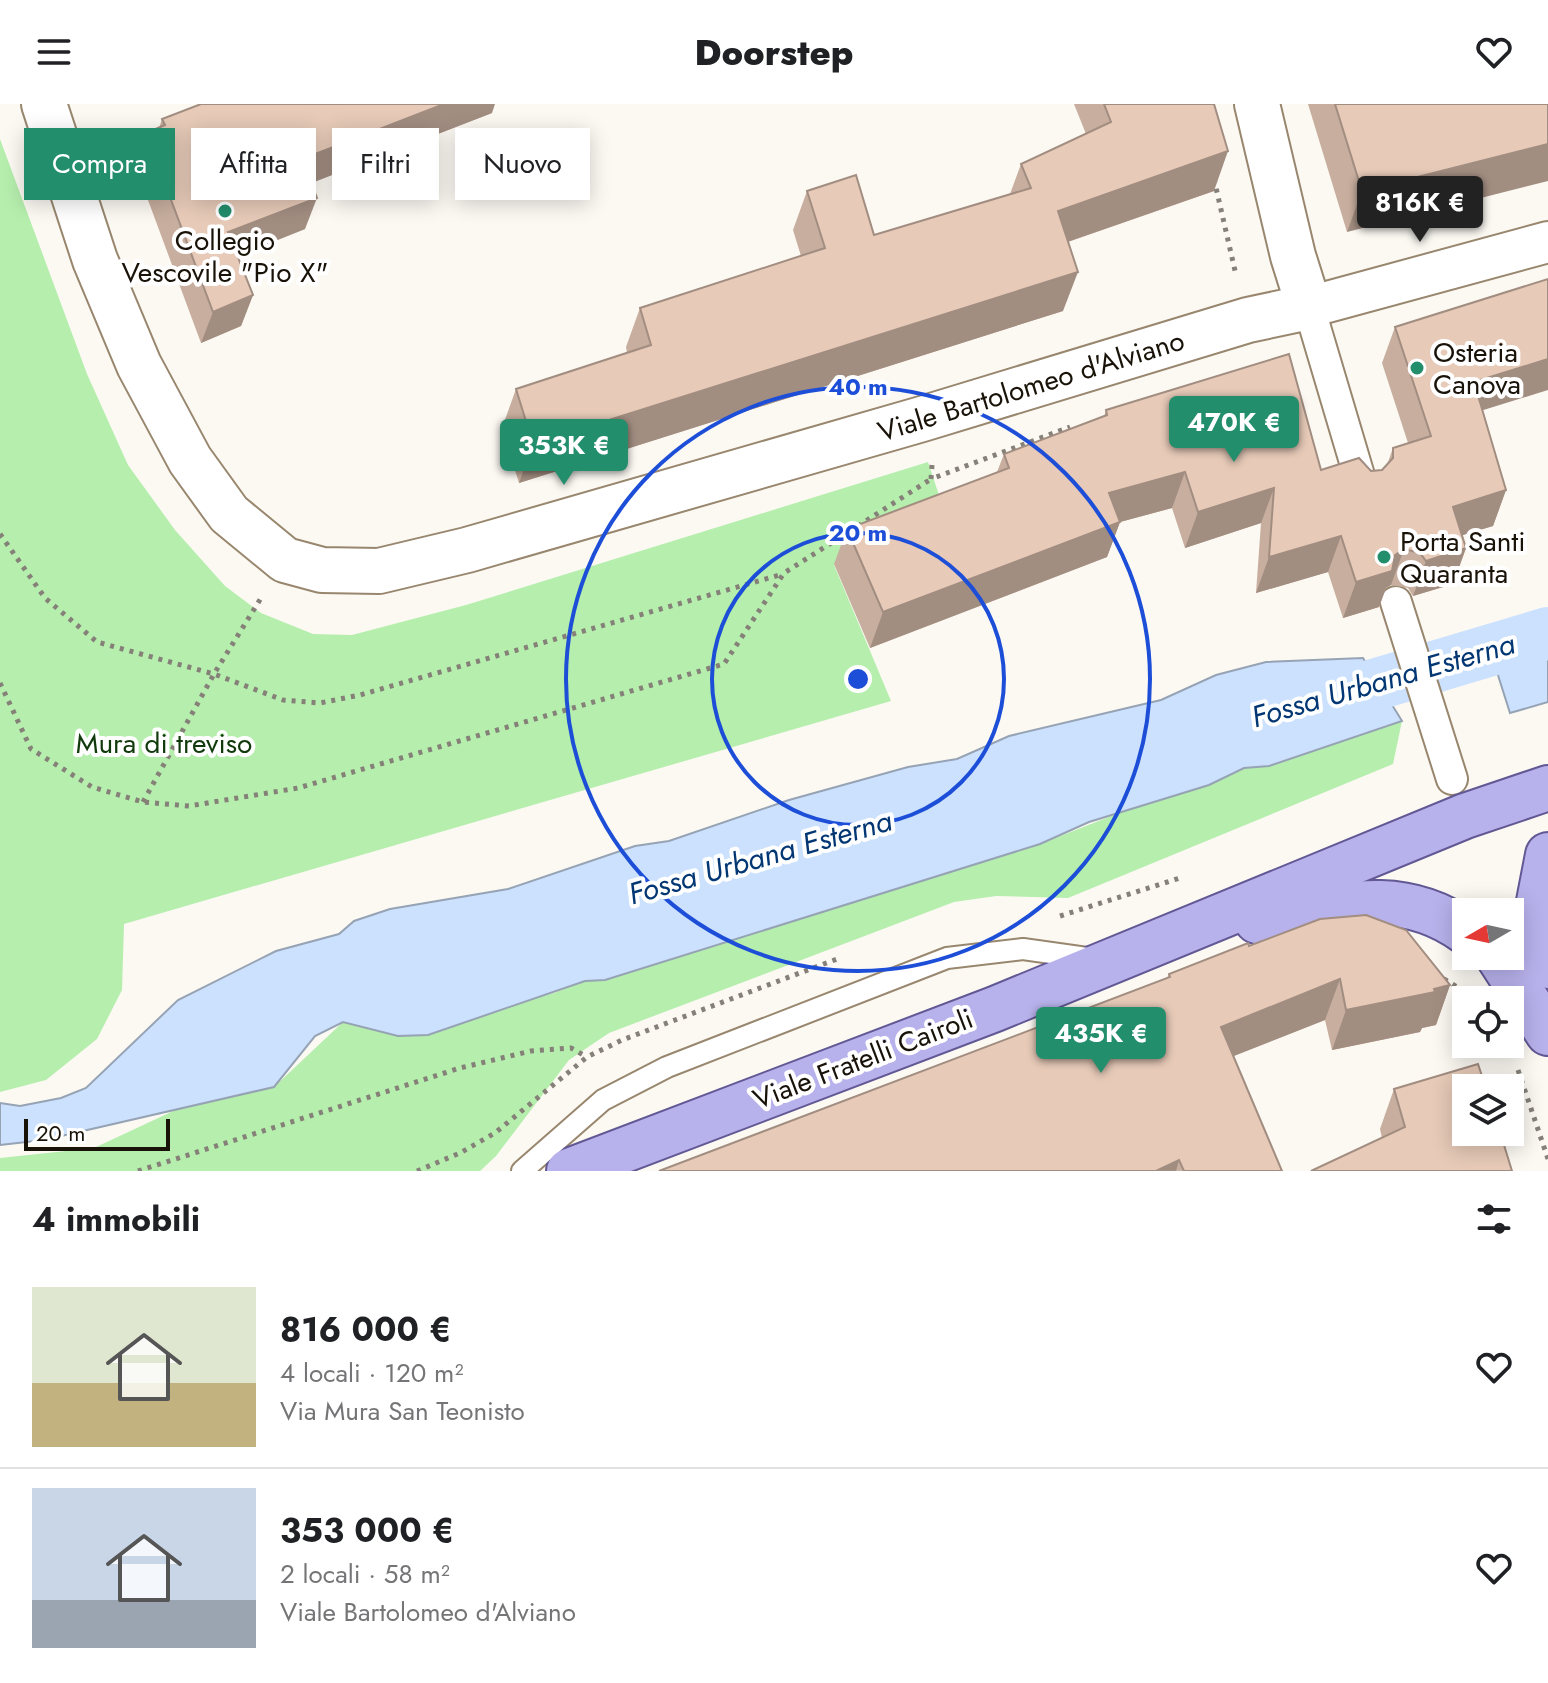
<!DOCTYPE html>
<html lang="it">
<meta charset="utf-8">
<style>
:root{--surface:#fff;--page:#f2f2f2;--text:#202124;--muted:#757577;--line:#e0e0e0;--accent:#238e6c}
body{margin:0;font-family:Jost,sans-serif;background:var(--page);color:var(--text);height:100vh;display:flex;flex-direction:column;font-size:30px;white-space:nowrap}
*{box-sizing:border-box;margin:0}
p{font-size:26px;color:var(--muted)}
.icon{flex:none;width:44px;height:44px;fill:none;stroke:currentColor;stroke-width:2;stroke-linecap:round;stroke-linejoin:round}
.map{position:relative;height:1067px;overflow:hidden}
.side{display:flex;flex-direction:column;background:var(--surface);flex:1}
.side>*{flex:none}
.hud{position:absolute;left:24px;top:24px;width:800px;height:72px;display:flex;gap:16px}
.needle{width:52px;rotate:261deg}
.fabs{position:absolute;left:1452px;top:794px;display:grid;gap:16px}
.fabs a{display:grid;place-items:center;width:72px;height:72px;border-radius:0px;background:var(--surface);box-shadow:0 4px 20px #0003;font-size:40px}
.scale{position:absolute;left:24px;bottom:20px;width:146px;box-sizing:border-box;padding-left:8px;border:4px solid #181208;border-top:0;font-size:22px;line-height:28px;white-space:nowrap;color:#181208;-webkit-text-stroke:6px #fff;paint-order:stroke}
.price{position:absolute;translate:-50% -68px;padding:0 18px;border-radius:8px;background:var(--accent);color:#fff;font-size:26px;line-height:52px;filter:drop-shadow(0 2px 4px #0008)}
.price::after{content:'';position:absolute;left:50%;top:48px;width:24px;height:18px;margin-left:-12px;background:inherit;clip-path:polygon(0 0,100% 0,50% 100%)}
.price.on{background:#222;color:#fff}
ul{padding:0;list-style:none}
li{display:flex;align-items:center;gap:24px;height:200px;padding:0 32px}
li+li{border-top:2px solid var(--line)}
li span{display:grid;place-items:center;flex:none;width:224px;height:160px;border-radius:0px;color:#555}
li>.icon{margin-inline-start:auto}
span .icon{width:96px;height:96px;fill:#fffc;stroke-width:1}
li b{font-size:34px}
h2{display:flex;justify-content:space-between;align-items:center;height:96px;padding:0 32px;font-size:34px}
.tag{padding:0 28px;border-radius:0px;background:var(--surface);box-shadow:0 4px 20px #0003;font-size:28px;line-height:72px}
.tag.on{background:var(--accent);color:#fff}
header{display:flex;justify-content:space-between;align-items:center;height:104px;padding:0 32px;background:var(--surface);font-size:36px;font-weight:800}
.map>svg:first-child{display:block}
</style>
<header><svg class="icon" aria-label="menu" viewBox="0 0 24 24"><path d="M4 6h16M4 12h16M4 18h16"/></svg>Doorstep<svg class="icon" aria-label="heart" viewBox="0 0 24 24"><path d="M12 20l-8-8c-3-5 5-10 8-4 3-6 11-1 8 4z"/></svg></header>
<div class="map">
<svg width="1548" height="1067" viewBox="0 0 1548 1067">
<rect width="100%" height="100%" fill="#fcf9f3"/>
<g fill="#b5eead">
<path d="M0,35L87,270L128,361L175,426L225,482L261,509L313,530L352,531L466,501L928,358L948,418L834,461L891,597L124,820L122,886L97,935L46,976L0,988Z"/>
<path d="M1402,617L1393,660L1068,794L996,792L954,798L609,929L569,956L496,1052L480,1067H0V1054L94,1044L186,1001L274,983L343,918L398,932L554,889L585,877L605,876L1040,740L1160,693L1209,681L1244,664L1270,662Z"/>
</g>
<g fill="#cce1fe" stroke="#96a3b4" stroke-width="2">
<path d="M1548,506V598L1510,609L1483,524Z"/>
<path d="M1363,554L1402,617L1269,662L1244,664L1209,681L1089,718L1040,740L605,876L585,877L428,931L398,932L343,918L315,932L274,983L44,1036L0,1041V999L20,1002L61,994L86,984L178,896L276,847L339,830L354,817L390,805L508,785L635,742L669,737L789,696L908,663L957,655L1009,632L1161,596L1216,571L1266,558Z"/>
</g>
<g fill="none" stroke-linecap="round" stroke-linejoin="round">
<path stroke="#cce1fe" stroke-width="52" d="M1310,600L1548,529"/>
<defs>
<path id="service" d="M522,1067L603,996L667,963L947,854L1023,845L1094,855"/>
<g id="pedestrian">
<path d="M1309,203L1363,385"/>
<path d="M1396,498L1452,675"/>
</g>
<path id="minor" d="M1309,203L1548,138"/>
<path id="tertiary" d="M44,0L95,156L139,261L190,356L229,410L285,456L322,466L379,467L467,446L922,315L1248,216L1309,203L1293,152L1257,0"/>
<g id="primary">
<path d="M1548,751L1537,808L1548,862"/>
<path d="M1257,817C1333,804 1398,779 1466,828"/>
<path d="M1498,852L1548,929"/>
<path d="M569,1067L995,905L1465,712L1548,684"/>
</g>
</defs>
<use href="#service" stroke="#98876e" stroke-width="24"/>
<use href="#pedestrian" stroke="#98876e" stroke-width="34"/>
<use href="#minor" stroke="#98876e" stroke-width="44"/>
<use href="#tertiary" stroke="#98876e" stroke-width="48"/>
<use href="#primary" stroke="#615894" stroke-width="48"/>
<g stroke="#858078" stroke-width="5" stroke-dasharray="4 6" stroke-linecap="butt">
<path d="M1214,75L1236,171"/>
<path d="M932,361L931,375L1070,323"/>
<path d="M858,422L931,375"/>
<path d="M0,430L45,494L97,538L214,570L283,596L320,599L360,591L783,470"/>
<path d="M0,579L31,645L92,683L143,698L189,702L298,684L724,560L784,469L850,427"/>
<path d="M143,698L214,570L261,494"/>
<path d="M1060,812L1183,773"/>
<path d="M1444,875L1462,886"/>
<path d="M1518,966L1548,1055"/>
<path d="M138,1067L460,964L531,947L571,944L587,953"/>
<path d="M417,1067L460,1049L495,1029L587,953L622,936L837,855"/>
</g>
<use href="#service" stroke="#fff" stroke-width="20"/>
<use href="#pedestrian" stroke="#fff" stroke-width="30"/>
<use href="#minor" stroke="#fff" stroke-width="40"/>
<use href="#tertiary" stroke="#fff" stroke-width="44"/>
<use href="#primary" stroke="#b8b2ec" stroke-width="44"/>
</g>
<g fill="#c7ae9e">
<path d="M1074,0H1214V87L1068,138L1063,207L519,379L502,324L516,285L627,249L626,243L640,204L801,152L793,126L807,87L874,131L1010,90L1021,60L1086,30Z"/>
<path d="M1308,0H1548L1347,128Z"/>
<path d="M492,9L311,79L305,125L238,152L253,191L241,222L201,239L135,61L146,29L159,24L162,15Z"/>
<path d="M1395,223L1483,307L1506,386L1493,422L1462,431L1466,444L1453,480L1413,492L1408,484L1391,481L1386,484L1379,503L1343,514L1328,468L1256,489L1261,419L1185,444L1172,404L1120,418L1107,453L870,544L834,460L847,425L997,368L1004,350L1104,313L1106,306L1321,366H1382L1387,361L1393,344L1408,339L1382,259Z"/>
<path d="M1249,842L1450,881L1436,921L1422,924L1420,928L1332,946L1325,916L1233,952L1282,1067H659L1167,874L1169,870Z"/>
<path d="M1394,985L1512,1067L1382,1034L1380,1025Z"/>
</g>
<g fill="#a28d81">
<path d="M444,0H495L492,9L291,87L302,55Z"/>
<path d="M1548,40V77L1347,128L1362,87Z"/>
<path d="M1228,47L1214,87L1044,146L1058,107Z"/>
<path d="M317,94L305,125L217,160L228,128Z"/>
<path d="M1078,168L1063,207L519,379L533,340Z"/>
<path d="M253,191L241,222L201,239L213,208Z"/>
<path d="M1548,255V286L1461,313L1474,278Z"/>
<path d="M1185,368L1172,404L1120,418L1107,453L870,544L883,508L1109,389Z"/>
<path d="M1274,384L1261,419L1185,444L1198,408Z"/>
<path d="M1506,386L1493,422L1440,438L1453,403Z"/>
<path d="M1341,432L1328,468L1256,489L1269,453Z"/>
<path d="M1466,444L1453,480L1413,492L1426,457Z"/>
<path d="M1404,445L1391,481L1386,484L1379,503L1343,514L1356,478Z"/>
<path d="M1340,875L1325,916L1206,963L1221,923Z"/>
<path d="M1450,881L1436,921L1422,924L1420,928L1332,946L1346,906Z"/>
<path d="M1179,1056L1176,1067H1156Z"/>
</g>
<g fill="#e7cab8" stroke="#a28d81" stroke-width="2">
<path d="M201,0H444L302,55L317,94L228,128L253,191L213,208L146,29L165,21L162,15Z"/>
<path d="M1104,0H1214L1228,47L1058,107L1078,168L533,340L516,285L651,241L640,204L825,144L807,87L856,71L874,131L1031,84L1021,60L1111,18Z"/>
<path d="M1335,0H1548V40L1362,87Z"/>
<path d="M1548,175V255L1474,278L1506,386L1453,403L1466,444L1426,457L1420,449L1404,445L1395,451L1392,467L1356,478L1341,432L1269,453L1274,384L1198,408L1185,368L1109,389L1120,418L883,508L847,425L1009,364L1004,350L1107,311L1106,306L1289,250L1321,366L1359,354L1371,367L1382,366L1393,354V344L1431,332L1395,223Z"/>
<path d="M1366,811L1406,826L1450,881L1434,885L1435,888L1346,906L1340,875L1221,923L1282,1067H1184L1179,1056L1156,1067H659L1170,873L1169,870L1248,839L1249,842L1320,815Z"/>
<path d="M1478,960L1486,984H1466V1028H1500L1512,1067H1311L1405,1023L1394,985Z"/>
</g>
<g fill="none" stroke="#1d4ed8" stroke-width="4">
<circle cx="858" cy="575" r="146"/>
<circle cx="858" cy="575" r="292"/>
</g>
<g fill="#238e6c" stroke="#fff" stroke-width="3">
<circle cx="225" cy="107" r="8"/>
<circle cx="1417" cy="264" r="8"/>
<circle cx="1384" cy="453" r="8"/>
</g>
<g text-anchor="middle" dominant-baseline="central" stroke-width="8" stroke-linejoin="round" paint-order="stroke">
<g font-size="28" fill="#181208" stroke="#fff" text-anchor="start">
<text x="225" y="136" text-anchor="middle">Collegio<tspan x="225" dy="32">Vescovile "Pio X"</tspan></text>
<text x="1433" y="248">Osteria<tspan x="1433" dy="32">Canova</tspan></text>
<text x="1400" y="437">Porta Santi<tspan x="1400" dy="32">Quaranta</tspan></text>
</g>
<g font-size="28" fill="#181208" stroke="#fff">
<text transform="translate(1031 282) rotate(-17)">Viale Bartolomeo d'Alviano</text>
<text transform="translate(863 955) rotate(-21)">Viale Fratelli Cairoli</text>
</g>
<g font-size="28" fill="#113a0c" stroke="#fff">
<text x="164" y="639">Mura di treviso</text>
</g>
<g font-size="30" font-style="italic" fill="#033773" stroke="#fff">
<text transform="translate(1383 576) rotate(-16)">Fossa Urbana Esterna</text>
<text transform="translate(760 753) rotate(-16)">Fossa Urbana Esterna</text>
</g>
</g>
<circle cx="858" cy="575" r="12" fill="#1d4ed8" stroke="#fff" stroke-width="4"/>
<g font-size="24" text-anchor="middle" font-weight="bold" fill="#1d4ed8" stroke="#fff" stroke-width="8" stroke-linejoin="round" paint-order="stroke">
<text x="858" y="291">40 m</text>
<text x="858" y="437">20 m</text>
</g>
</svg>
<div class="fabs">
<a><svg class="needle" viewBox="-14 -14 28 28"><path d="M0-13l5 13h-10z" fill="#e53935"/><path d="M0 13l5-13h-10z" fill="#757577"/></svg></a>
<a><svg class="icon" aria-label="locate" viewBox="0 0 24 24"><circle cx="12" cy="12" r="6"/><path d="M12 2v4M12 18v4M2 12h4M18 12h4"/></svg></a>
<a><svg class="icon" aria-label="layers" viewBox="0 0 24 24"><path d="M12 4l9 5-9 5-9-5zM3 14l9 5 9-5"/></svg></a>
</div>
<div class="scale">20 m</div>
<b class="price on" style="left:1420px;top:140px">816K €</b>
<b class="price" style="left:1234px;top:360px">470K €</b>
<b class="price" style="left:564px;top:383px">353K €</b>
<b class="price" style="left:1101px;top:971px">435K €</b>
<div class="hud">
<a class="tag on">Compra</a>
<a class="tag">Affitta</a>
<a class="tag">Filtri</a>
<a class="tag">Nuovo</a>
</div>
</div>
<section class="side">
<h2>4 immobili<svg class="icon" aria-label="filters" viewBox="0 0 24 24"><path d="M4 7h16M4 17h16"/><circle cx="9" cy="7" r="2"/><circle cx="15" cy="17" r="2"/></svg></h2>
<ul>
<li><span style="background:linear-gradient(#dfe7d0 60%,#c2b280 0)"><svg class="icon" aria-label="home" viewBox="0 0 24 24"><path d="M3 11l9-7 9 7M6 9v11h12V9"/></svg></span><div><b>816 000 €</b><p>4 locali · 120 m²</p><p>Via Mura San Teonisto</p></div><svg class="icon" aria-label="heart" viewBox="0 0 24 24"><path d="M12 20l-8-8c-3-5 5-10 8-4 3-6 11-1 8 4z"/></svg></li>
<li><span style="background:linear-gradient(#c9d6e8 70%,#9aa5b1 0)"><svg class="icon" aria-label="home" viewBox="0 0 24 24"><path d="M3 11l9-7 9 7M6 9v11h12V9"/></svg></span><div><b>353 000 €</b><p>2 locali · 58 m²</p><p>Viale Bartolomeo d'Alviano</p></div><svg class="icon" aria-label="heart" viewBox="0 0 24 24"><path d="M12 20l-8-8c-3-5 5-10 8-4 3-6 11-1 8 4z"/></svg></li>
</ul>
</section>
